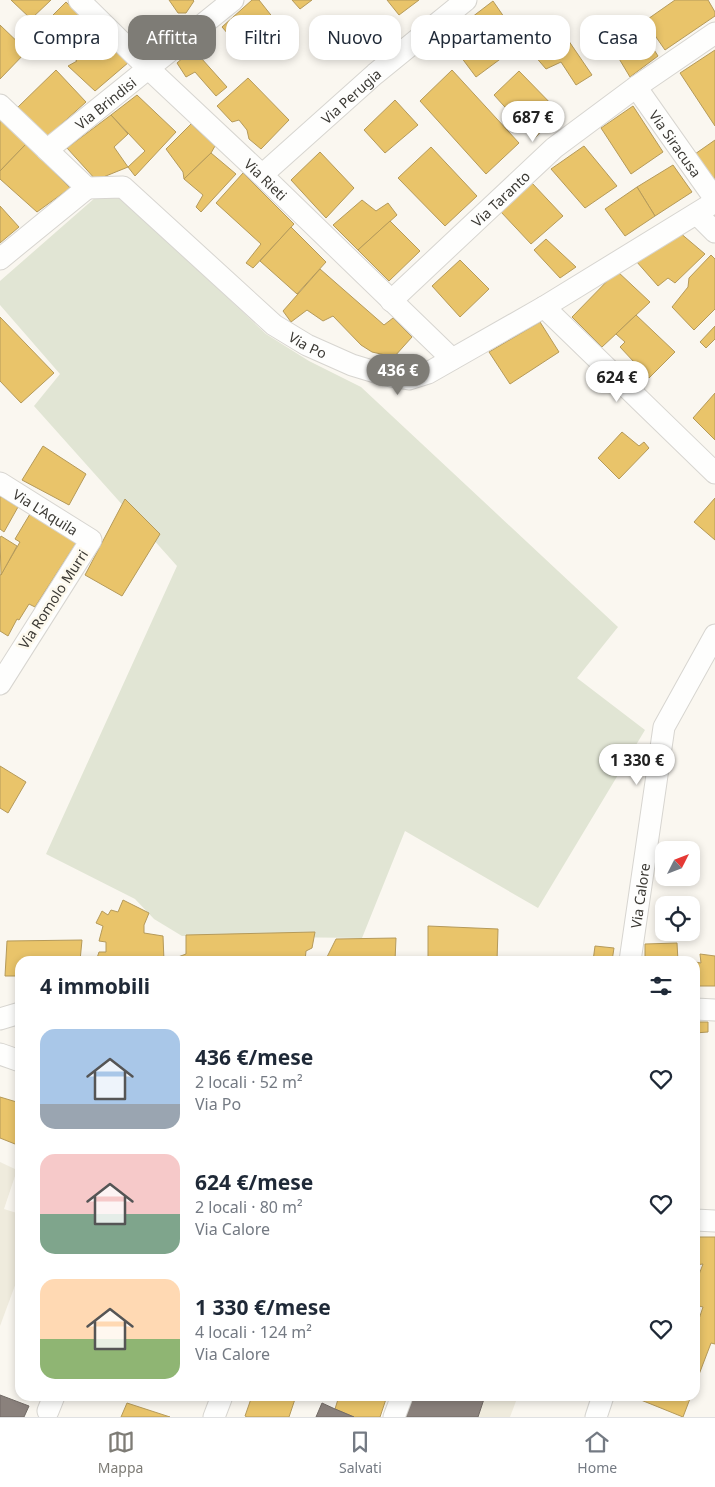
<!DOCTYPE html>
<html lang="it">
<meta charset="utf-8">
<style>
:root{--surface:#fff;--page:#f6f6f7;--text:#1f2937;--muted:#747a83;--line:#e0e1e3;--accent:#7e7c76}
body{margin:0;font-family:"Noto Sans",sans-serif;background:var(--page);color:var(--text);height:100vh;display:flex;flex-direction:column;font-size:19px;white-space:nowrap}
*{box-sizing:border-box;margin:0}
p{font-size:16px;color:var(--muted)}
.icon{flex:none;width:28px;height:28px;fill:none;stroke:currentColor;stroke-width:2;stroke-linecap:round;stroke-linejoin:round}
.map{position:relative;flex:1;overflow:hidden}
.sheet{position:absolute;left:15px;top:956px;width:685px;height:445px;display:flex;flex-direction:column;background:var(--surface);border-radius:15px;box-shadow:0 2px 8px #0003}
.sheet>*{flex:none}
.hud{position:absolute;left:15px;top:15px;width:685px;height:45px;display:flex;gap:10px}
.needle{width:32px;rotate:48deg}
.fabs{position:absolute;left:655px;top:841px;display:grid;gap:10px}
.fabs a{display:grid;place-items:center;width:45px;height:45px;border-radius:10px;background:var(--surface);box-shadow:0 2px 8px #0003;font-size:25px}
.price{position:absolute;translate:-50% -42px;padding:0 11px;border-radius:18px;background:#fff;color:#222;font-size:16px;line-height:32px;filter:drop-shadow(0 1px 2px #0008)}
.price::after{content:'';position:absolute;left:50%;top:30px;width:15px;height:11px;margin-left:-8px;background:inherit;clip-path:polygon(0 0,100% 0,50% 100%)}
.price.on{background:var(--accent);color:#fff}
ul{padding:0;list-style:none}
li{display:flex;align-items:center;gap:15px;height:125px;padding:0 25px}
li span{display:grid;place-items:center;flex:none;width:140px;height:100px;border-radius:15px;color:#555}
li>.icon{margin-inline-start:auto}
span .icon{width:60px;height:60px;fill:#fffc;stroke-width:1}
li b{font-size:21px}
h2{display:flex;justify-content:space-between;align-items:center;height:60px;padding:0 25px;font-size:21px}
.tag{padding:0 18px;border-radius:15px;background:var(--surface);box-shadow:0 2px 8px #0003;font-size:18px;line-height:45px}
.tag.on{background:var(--accent);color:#fff}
.menu{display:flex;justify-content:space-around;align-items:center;height:70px;border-top:1px solid var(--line);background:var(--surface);font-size:14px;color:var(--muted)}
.menu a{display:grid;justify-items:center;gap:2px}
.menu .on{color:var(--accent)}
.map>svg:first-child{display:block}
</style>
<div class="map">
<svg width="715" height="1417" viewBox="0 0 715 1417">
<rect width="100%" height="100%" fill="#faf7f0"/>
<g fill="#efebdd">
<path d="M0,1162L17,1170L4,1209L20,1214V1272L0,1326Z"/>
<path d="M394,1396H518L510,1417H386Z"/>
</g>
<path fill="#e1e5d4" d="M118,195L266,334L309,361L361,387L618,627L577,678L645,730L538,908L405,831L362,938L182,936L154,919L135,899L46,854L177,566L34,406L60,374L0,305V281L96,197Z"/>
<g fill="#e9c46a" stroke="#b59a5a">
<path d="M11,0H51L31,19Z"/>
<path d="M169,0H193L194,1L186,13H178Z"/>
<path d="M252,0H259L282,29L245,58L228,42L229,35L222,27Z"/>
<path d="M292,0H312L300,9Z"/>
<path d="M387,0H419L399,15Z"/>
<path d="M675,0H708L715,12V16L665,50L645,21Z"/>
<path d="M493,1L522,43L476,77L446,37Z"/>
<path d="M66,2L129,62L95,91L68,66L77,61L38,30Z"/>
<path d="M635,20L658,56L630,77L609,42L612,33Z"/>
<path d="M0,25L27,51L0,79Z"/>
<path d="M564,34L592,75L576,85L561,62L546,69L534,55Z"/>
<path d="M193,49L227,87L216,96L195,72L186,77L177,63Z"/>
<path d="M715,50V126L680,73Z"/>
<path d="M56,70L86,102L47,137L18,107Z"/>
<path d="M452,70L519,143L486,174L420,101Z"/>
<path d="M519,71L559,112L534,139L494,95Z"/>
<path d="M248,78L289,120L261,149L249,139L247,130L239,120L232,122L217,106Z"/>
<path d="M137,95L176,132L135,176L128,167L145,151L111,115Z"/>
<path d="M395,100L418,125L385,153L364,130Z"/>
<path d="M633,106L663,152L631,174L601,128Z"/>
<path d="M111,115L128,134L114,147L128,167L96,180L67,148Z"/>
<path d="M0,120L26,144L0,171Z"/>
<path d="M191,124L215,146L211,153L184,179L183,172L166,149Z"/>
<path d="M715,140V182L695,154Z"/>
<path d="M26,144L70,188L37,212L0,179V171Z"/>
<path d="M584,146L617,186L585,208L551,169Z"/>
<path d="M431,147L477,196L445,226L398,178Z"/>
<path d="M320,152L354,188L326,218L291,180Z"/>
<path d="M211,153L236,174L201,212L196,207L203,195L184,179Z"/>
<path d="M673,165L692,192L655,216L637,187Z"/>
<path d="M243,173L294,224L253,268L246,263L261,244L216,203Z"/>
<path d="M532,183L563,216L531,244L501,212Z"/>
<path d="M637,187L655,216L625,236L605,209Z"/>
<path d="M362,200L376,211L388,203L397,215L358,250L333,225Z"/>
<path d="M0,206L19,227L0,243Z"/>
<path d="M390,221L420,251L389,281L358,250Z"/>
<path d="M291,227L326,262L297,294L260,261Z"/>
<path d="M679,232L705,254L675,283L668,278L658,286L636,261Z"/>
<path d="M546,239L576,267L560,278L534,250Z"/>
<path d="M711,255L715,259V309L694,330L672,307L688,287L689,278Z"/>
<path d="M460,260L489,289L460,317L432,286Z"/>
<path d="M320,269L384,325L393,318L412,337L394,357L372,352L361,345L333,316L323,321L307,310L291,322L283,311Z"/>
<path d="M617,271L650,302L602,347L572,317Z"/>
<path d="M636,315L675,352L649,378L620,347L625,342L616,334Z"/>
<path d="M0,317L54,373L21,403L0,381Z"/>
<path d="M540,322L559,352L510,384L489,352Z"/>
<path d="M715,326V339L706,348L700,342Z"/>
<path d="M715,393V440L693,418Z"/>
<path d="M622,432L639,446L644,442L649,448L619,479L598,458Z"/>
<path d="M43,446L86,474L69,505L22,480Z"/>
<path d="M0,496L18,507L4,532L0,529Z"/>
<path d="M715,498V540L694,522Z"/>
<path d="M125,499L160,534L122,596L85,575Z"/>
<path d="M30,514L76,543L35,607L29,604L19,620L17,619L8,636L0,631V576L20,542L15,539Z"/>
<path d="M1,536L17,546L1,575L0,538Z"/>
<path d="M0,766L26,782L8,813L0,808Z"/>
<path d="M123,900L149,913L144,925V933L163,936L164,961H96L99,952H106V942L99,941L103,926L96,923L102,911L108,915L111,910L118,912Z"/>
<path d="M428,926L498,929L497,961H428Z"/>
<path d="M315,932L312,948L306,951L305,961H178V957L186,954V935Z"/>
<path d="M396,938L395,961L343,960V961H325L336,939Z"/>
<path d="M82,940L80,961H20V976H5L7,941Z"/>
<path d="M677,943L678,961H645V944Z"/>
<path d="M595,946L614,948L612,961H593Z"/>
<path d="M700,954L715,956V986H695V962L701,963Z"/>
<path d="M695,1022H708V1032L695,1033Z"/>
<path d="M0,1097L20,1103V1146L0,1138Z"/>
<path d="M695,1237H715V1344L711,1343L695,1385V1324L697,1325L703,1307L695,1305V1285L703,1264L695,1265Z"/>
<path d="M252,1396H296L289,1417H247L245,1416Z"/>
<path d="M339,1396H387L380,1417H354L335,1409Z"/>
<path d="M631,1396H691L683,1417Z"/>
<path d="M127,1403L170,1417H121Z"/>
</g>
<g fill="#8a817c" stroke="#726b66">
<path d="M0,1395L29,1406L24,1417H0Z"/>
<path d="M413,1396H485L478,1417H405Z"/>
<path d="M322,1403L335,1409L354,1417H316Z"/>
</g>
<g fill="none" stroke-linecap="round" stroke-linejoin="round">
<defs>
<g id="minor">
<path id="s1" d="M79,0L148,68L262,175L452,359"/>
<path id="s2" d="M636,87L715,199"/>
<path d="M0,105L87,188"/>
<path id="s3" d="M47,150L233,0"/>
<path id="s4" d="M262,175L375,74L466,0"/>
<path id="s5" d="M87,188L123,187L274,325L307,345L352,365L385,375L409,379L428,373L544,307L715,202"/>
<path d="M697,214L715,232"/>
<path d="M0,259L87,188"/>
<path id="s6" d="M391,301L554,148L636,87L715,33"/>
<path d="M544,307L715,473"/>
<path id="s7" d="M0,483L91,540L0,684"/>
<path id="s8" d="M630,961L664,727L715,635"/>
<path d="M695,1009L715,1010"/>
<path d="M0,1019L20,1013"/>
<path d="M0,1054L20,1061"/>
<path d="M695,1220L715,1221"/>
<path d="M48,1411L54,1396"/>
<path d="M214,1417L222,1396"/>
<path d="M394,1417L402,1396"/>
<path d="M596,1417L603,1396"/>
</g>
</defs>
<use href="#minor" stroke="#d7d5d0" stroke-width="23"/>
<use href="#minor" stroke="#fefefd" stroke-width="21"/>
</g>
<g text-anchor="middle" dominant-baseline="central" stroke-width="5" stroke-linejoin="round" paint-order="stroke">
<g font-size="14" fill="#3b3934" stroke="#fdf9ed">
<text stroke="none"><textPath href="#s4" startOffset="119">Via Perugia</textPath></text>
<text stroke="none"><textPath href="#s3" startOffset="75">Via Brindisi</textPath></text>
<text stroke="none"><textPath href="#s2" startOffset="69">Via Siracusa</textPath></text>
<text stroke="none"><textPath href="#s1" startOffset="259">Via Rieti</textPath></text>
<text stroke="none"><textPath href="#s6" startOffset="150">Via Taranto</textPath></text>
<text stroke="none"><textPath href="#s5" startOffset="280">Via Po</textPath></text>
<text stroke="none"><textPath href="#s7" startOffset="54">Via L'Aquila</textPath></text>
<text transform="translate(53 599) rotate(-57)">Via Romolo Murri</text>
<text stroke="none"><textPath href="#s8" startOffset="66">Via Calore</textPath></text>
</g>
</g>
</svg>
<div class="fabs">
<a><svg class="needle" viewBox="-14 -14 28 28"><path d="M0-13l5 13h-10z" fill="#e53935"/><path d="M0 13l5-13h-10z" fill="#747a83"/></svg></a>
<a><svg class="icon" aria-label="locate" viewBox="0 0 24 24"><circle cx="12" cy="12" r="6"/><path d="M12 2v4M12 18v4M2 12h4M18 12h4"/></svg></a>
</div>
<b class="price" style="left:533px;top:143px">687 €</b>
<b class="price on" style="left:398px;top:396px">436 €</b>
<b class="price" style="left:617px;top:403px">624 €</b>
<b class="price" style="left:637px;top:786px">1 330 €</b>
<div class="hud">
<a class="tag">Compra</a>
<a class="tag on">Affitta</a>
<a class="tag">Filtri</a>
<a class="tag">Nuovo</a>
<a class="tag">Appartamento</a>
<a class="tag">Casa</a>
</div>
<section class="sheet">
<h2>4 immobili<svg class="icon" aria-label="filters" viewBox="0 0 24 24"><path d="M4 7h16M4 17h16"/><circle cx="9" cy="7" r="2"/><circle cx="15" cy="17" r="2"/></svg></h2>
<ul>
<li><span style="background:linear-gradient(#a9c7e8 75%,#9aa5b1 0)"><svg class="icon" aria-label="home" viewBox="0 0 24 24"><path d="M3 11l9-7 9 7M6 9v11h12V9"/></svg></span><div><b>436 €/mese</b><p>2 locali · 52 m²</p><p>Via Po</p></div><svg class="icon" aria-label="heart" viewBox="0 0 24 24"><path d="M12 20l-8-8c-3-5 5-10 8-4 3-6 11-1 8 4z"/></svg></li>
<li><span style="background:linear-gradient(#f6c9c9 60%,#7fa58c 0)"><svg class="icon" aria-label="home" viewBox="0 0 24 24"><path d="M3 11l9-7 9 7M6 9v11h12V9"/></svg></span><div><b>624 €/mese</b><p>2 locali · 80 m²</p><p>Via Calore</p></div><svg class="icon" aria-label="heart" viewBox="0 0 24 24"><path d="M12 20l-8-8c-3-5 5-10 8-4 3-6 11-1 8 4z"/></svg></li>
<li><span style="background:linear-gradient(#ffd9b3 60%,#8fb573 0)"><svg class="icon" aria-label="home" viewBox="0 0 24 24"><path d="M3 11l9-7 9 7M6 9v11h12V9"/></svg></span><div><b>1 330 €/mese</b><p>4 locali · 124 m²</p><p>Via Calore</p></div><svg class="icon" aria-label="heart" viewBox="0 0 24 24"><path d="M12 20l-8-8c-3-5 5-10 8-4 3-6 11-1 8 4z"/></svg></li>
</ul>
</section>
</div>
<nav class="menu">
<a class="on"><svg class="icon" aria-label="map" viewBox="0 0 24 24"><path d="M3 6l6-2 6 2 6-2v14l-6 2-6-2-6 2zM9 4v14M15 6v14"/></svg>Mappa</a>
<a><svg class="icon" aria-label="saved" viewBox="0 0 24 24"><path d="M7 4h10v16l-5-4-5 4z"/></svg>Salvati</a>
<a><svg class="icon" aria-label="home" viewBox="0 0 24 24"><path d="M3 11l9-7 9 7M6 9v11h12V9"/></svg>Home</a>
</nav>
